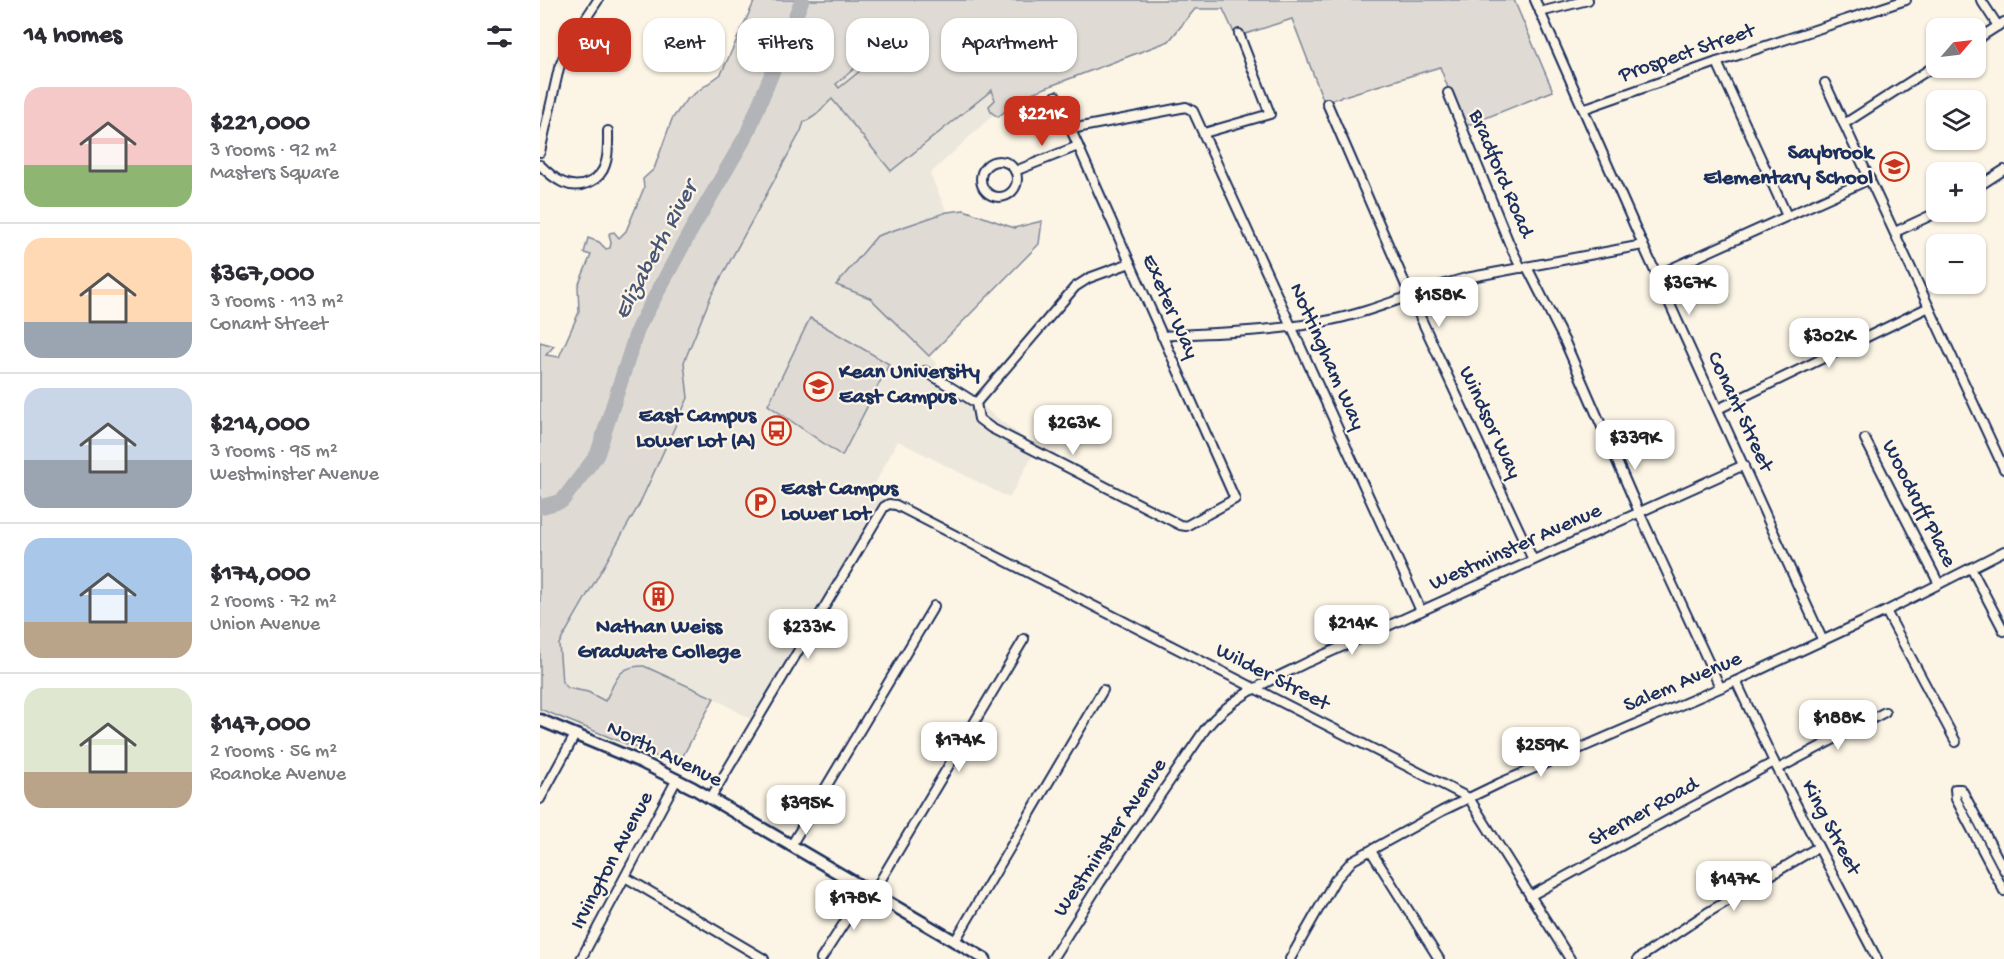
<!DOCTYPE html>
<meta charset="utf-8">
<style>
:root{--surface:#fff;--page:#f2f2f3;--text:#2b2b33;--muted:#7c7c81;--line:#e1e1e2;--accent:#c8321e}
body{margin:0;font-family:"Gochi Hand",sans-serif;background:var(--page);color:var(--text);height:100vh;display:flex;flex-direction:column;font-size:22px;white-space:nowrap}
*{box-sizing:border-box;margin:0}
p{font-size:20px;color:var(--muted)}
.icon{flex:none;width:33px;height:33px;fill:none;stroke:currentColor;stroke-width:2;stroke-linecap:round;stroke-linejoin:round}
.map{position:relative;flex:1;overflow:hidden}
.sheet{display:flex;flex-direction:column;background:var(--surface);width:540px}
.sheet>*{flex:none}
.hud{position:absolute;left:18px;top:18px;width:570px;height:54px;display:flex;gap:12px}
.needle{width:39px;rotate:62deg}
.fabs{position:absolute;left:1386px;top:18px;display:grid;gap:12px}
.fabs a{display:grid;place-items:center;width:60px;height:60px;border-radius:12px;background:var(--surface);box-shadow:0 2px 4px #0004;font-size:30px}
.price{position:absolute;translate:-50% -51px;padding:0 14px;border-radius:12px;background:#fff;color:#222;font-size:20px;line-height:39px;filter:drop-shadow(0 2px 3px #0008)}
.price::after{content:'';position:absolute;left:50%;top:36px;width:18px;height:14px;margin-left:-9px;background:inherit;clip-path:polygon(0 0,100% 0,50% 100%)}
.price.current{background:var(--accent);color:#fff}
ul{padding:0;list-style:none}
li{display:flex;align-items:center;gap:18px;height:150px;padding:0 24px}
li+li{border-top:2px solid var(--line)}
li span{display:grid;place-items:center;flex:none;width:168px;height:120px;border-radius:18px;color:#555}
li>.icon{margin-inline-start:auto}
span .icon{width:72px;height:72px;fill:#fffc;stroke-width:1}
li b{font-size:26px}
h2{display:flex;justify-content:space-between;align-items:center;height:72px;padding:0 24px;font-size:26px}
.chip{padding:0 21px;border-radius:18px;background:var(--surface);box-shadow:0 2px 4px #0004;font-size:21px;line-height:54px}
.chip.current{background:var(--accent);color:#fff}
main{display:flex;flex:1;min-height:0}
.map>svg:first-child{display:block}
</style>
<main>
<section class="sheet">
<h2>14 homes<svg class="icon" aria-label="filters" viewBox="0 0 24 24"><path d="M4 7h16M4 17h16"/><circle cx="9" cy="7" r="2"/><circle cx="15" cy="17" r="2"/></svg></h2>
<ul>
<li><span style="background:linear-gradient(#f6c9c9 65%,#8fb573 0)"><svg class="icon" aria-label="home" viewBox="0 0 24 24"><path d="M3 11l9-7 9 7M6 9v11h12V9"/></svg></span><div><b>$221,000</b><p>3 rooms · 92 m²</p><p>Masters Square</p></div></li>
<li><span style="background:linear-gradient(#ffd9b3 70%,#9aa5b1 0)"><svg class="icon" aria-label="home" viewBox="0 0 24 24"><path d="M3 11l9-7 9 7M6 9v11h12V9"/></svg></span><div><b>$367,000</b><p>3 rooms · 113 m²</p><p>Conant Street</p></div></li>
<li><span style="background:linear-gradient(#c9d6e8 60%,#9aa5b1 0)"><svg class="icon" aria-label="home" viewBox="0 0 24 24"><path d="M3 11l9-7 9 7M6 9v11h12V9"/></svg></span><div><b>$214,000</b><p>3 rooms · 95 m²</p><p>Westminster Avenue</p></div></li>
<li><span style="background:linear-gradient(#a9c7e8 70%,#b9a48a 0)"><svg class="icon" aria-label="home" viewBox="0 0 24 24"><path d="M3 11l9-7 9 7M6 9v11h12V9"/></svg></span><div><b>$174,000</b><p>2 rooms · 72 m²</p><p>Union Avenue</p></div></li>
<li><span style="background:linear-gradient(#dfe7d0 70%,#b9a48a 0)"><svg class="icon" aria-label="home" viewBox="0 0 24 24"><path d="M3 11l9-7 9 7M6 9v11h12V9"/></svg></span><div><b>$147,000</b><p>2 rooms · 56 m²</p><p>Roanoke Avenue</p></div></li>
</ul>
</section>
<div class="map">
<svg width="1464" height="959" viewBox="0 0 1464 959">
<rect width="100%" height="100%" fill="#fcf5e5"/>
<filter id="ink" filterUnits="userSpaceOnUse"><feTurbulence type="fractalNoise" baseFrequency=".0167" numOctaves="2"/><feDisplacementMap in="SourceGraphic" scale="12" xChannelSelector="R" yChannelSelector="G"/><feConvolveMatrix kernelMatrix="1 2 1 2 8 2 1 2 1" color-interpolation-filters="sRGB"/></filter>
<g filter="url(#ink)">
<path fill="#ece7dc" d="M353,32L358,39L468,77L458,117L454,114L390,174L407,212L337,236L330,298L397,364L391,373L439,404L497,448L469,498L358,441L331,491L347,501L275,623L212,720L174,698L138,765L0,709V679L99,505L148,398L144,362L171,296L264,122L296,85L341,46L339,44Z"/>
<g fill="#dfdbd4" stroke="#7d8599" stroke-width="1.5" fill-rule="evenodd">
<path d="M215,0H974L1013,91L923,127L900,67L784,102L752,19L696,37L683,9H655L629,41L484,96L458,117L451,112L449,106L455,100L452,90L351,171L292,99C282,108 277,117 264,122L261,131L171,296L144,362L148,398L99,505L19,644L22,682L28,688L48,692L65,701C76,682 77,665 104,666L174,698L138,765L0,709V342L14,346L6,355L19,357L39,312L38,286L51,255L44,253L48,238L59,242L66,249L70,248L71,243L69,234L70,233L74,232L79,238L86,231L104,188L103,179L114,169L132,119L146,100L181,74ZM353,33L358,40L299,88L296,84L341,46L339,44Z"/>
<path d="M424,210L474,228L502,221L499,244L389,356L330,298L296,285L337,236L407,212Z"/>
<path d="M270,318L349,364L302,456L228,405Z"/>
</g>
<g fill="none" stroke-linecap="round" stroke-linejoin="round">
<path stroke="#b2b4b8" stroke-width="15" d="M0,507L22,501L57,455L98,328L149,234L207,134L262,0"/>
<defs>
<g id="street">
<path d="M995,0L1103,245L1283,641"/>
<path d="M1441,0L1458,26"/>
<path d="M1000,12L1048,0"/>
<path d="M1436,40L1464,22"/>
<path d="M1177,62L1247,216"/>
<path d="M1285,83L1464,469"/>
<path d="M908,93L969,243L981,268"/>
<path d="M787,103L870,295L993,560"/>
<path d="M1043,109L1177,62L1366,0"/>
<path d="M1304,124L1396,65"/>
<path d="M531,129L646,107L653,111L881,611"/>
<path d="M664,133L730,114L699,34"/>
<path d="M0,152L19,68L29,44L58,0"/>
<circle cx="459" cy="179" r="18"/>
<path d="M0,165C14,179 30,192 50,182C57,179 63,172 65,165C69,155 68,142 68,131"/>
<path d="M475,171L538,146"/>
<path d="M1436,188L1464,170"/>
<path d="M1355,232L1398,212"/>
<path d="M987,267L1025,342L1099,512L1180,687"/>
<path d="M1117,275L1330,179"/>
<path d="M622,336C677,332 732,332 786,321C834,312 879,290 926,278L1103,245"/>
<path d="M385,371L436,403L439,419L451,428L640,525L646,526L695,499L516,96"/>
<path d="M436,403L535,287L549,278L590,263"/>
<path d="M1178,409L1389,307"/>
<path d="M1325,439L1399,584"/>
<path d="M1431,568L1464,631"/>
<path d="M1346,611L1416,742"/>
<path d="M1196,681L1234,762L1337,959"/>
<path d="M1238,769L1345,712"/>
<path d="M0,799L35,735"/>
<path d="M170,799L344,507L349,504L356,505L929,798L1030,959"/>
<path d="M252,844L394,606"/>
<path d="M831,851L899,959"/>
<path d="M1464,870L1423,792L1421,789H1415L1416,799L1464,891"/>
<path d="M85,877L224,959"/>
<path d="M333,893L484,639"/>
<path d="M990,896L1234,762"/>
<path d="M415,941L563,690"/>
<path d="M41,959L137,779"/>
<path d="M281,959L326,889"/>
<path d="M512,959L560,883L666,728C694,694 730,681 768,662L1204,465"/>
<path d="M750,959L795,880L813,860L902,811L960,783L1196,681L1346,611L1464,551"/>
<path d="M1098,959L1167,913L1278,847"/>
</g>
<path id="secondary" d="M0,720L101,762L153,788L445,959"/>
</defs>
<use href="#street" stroke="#1b2f5e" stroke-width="12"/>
<use href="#secondary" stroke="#1b2f5e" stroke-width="15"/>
<use href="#street" stroke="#fcf5e5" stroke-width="8"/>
<use href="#secondary" stroke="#fcf5e5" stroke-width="10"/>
</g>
</g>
<defs>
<symbol id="school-ring" viewBox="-11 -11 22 22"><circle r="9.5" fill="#fcf5e5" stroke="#c8321e" stroke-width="1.5"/><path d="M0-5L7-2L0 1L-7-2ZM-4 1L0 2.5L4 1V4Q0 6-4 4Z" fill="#c8321e"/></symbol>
<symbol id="university-ring" viewBox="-11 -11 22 22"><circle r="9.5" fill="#fcf5e5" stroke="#c8321e" stroke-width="1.5"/><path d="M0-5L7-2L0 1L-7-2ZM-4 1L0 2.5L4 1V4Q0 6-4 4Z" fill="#c8321e"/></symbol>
<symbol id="bus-ring" viewBox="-11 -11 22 22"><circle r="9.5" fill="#fcf5e5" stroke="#c8321e" stroke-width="1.5"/><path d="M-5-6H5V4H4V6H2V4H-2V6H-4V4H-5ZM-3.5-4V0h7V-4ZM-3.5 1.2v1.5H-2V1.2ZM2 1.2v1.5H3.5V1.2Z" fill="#c8321e"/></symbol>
<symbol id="parking-ring" viewBox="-11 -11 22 22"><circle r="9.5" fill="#fcf5e5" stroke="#c8321e" stroke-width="1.5"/><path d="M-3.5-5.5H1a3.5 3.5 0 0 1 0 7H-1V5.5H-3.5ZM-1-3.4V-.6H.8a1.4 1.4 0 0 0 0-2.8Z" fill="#c8321e"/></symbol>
<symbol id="building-ring" viewBox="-11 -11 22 22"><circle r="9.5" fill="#fcf5e5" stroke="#c8321e" stroke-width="1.5"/><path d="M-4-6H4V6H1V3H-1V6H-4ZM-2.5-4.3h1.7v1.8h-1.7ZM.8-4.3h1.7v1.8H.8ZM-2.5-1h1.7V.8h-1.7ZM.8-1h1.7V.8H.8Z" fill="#c8321e"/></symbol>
</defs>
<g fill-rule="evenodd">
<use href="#school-ring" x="1338" y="150" width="33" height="33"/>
<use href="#university-ring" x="262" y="370" width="33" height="33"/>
<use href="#bus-ring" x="220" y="414" width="33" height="33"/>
<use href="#parking-ring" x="204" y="486" width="33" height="33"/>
<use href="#building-ring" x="102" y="580" width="33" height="33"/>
</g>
<g text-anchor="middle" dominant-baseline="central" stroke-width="4.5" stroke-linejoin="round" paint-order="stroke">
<g font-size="22" fill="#1b2f5e" stroke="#fcf5e5">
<text transform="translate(1147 54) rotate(-19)">Prospect Street</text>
<text transform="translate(960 174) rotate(67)">Bradford Road</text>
<text transform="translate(629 307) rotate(66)">Exeter Way</text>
<text transform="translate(786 357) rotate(66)">Nottingham Way</text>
<text transform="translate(1199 412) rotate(65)">Conant Street</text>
<text transform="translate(949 423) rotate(65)">Windsor Way</text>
<text transform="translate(1378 504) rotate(63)">Woodruff Place</text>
<text transform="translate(976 548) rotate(-24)">Westminster Avenue</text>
<text transform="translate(732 678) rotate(27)">Wilder Street</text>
<text transform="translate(1143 683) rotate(-23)">Salem Avenue</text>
<text transform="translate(124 755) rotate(26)">North Avenue</text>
<text transform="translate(1104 813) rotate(-29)">Sterner Road</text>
<text transform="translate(1290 828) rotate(62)">King Street</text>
<text transform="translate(571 838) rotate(-56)">Westminster Avenue</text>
<text transform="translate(73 861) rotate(-62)">Irvington Avenue</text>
</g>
<g font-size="22" font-weight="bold" fill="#1b2f5e" stroke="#fcf5e5" text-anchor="end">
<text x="1333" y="154">Saybrook<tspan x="1333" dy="25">Elementary School</tspan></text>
<text x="299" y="373" text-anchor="start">Kean University<tspan x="299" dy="25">East Campus</tspan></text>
<text x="216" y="417">East Campus<tspan x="216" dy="25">Lower Lot (A)</tspan></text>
<text x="241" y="490" text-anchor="start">East Campus<tspan x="241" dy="25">Lower Lot</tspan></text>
<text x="119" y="628" text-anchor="middle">Nathan Weiss<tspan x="119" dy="25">Graduate College</tspan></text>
</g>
<g font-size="24" font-style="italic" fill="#485779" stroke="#fcf5e5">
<text transform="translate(117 251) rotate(-62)">Elizabeth River</text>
</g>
</g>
</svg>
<div class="fabs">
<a><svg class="needle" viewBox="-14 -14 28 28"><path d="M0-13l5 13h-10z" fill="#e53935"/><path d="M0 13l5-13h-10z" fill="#7c7c81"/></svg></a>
<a><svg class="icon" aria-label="layers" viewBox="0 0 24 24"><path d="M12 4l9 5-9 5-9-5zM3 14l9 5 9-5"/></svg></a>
<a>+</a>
<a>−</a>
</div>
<b class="price current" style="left:502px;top:147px">$221K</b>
<b class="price" style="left:1149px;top:316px">$367K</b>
<b class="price" style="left:899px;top:328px">$158K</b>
<b class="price" style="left:1289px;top:369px">$302K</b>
<b class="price" style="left:533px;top:456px">$263K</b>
<b class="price" style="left:1095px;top:471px">$339K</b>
<b class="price" style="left:812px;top:656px">$214K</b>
<b class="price" style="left:268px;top:660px">$233K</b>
<b class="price" style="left:1298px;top:751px">$188K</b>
<b class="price" style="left:419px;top:773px">$174K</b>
<b class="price" style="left:1001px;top:778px">$259K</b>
<b class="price" style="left:266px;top:836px">$395K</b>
<b class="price" style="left:1194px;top:912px">$147K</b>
<b class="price" style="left:314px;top:931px">$178K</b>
<div class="hud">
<a class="chip current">Buy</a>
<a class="chip">Rent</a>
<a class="chip">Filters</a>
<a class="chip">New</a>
<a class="chip">Apartment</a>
</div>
</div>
</main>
